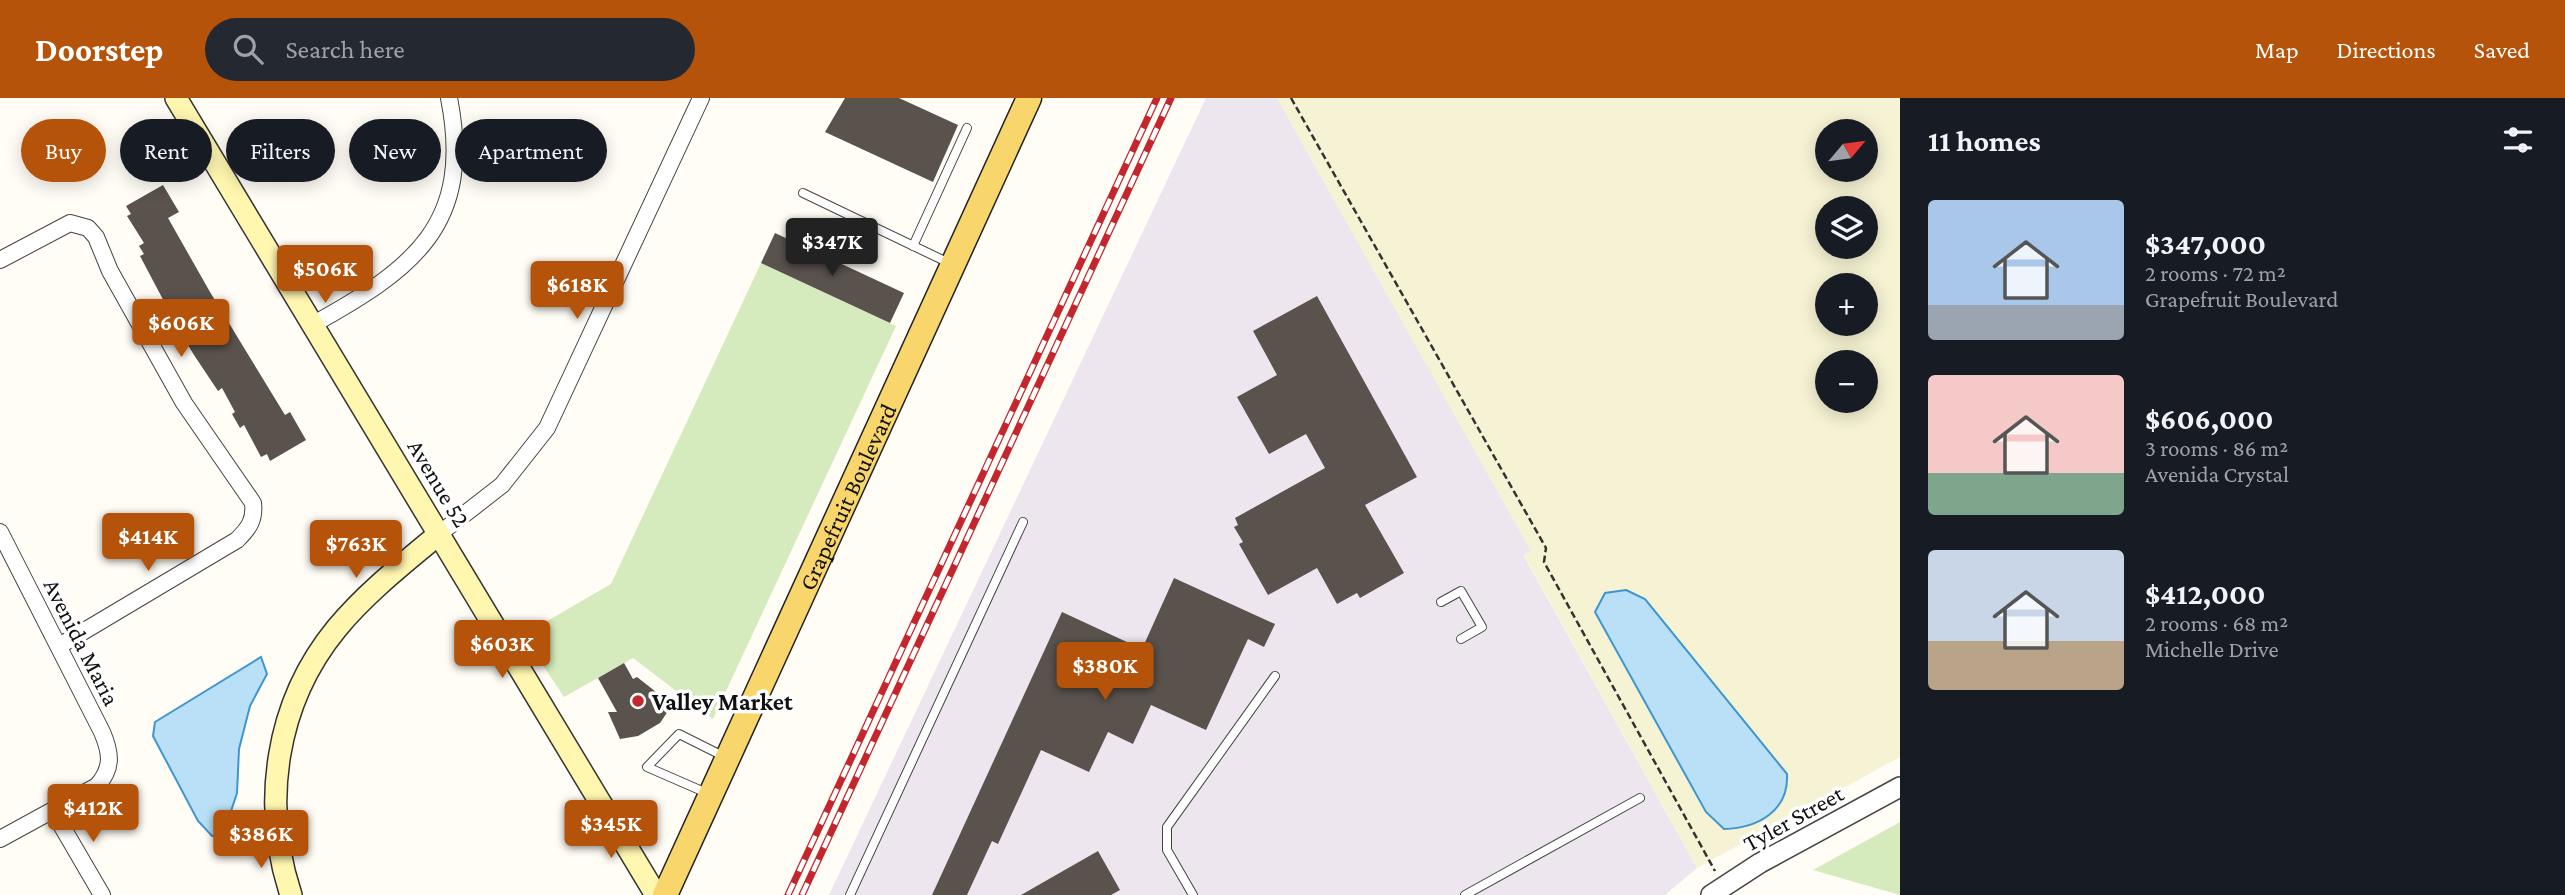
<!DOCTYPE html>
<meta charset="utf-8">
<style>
:root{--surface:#171b24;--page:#242831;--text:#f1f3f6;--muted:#9ea1a6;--accent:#b45309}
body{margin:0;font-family:"Crimson Pro",serif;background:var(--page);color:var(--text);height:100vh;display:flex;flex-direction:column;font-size:26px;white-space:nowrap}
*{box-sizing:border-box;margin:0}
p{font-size:23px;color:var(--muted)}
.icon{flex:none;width:38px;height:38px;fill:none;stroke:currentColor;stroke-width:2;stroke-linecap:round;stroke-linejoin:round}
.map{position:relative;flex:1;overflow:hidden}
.panel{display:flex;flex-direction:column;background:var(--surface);width:665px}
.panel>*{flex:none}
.top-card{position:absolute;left:21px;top:21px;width:665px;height:63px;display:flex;gap:14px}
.needle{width:46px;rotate:61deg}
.controls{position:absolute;left:1815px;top:21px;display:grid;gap:14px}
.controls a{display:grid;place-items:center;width:63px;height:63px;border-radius:50%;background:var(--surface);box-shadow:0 4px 18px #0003;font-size:35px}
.price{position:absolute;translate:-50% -60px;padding:0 16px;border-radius:7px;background:var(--accent);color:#fff;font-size:23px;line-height:46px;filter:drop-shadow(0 2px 4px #0008)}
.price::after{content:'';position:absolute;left:50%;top:42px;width:21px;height:16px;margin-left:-10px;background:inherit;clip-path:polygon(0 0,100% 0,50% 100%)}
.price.selected{background:#222;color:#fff}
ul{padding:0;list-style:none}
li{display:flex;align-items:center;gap:21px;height:175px;padding:0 28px}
li span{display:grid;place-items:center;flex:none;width:196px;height:140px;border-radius:7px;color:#555}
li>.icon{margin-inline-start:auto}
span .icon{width:84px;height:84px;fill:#fffc;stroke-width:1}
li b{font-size:30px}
h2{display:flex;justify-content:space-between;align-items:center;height:84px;padding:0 28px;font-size:30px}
.chip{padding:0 24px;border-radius:32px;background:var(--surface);box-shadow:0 4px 18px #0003;font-size:24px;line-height:63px}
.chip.selected{background:var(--accent);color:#fff}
header{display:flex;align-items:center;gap:42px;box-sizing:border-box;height:98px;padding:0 35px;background:var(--accent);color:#fff}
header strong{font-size:33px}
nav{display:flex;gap:38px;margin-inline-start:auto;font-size:24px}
.search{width:490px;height:63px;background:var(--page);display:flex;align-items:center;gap:18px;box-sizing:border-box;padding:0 24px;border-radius:38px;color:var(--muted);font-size:26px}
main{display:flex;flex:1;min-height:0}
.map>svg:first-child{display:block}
</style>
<header>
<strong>Doorstep</strong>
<div class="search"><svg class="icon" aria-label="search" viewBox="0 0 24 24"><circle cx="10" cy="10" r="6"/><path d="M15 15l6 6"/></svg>Search here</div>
<nav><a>Map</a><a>Directions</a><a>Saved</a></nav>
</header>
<main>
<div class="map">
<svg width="1900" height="797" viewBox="0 0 1900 797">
<rect width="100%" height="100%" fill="#fffdf5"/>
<path fill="#eee6ef" d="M1206,0H1277L1532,454L1524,458L1697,770L1665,797H829Z"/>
<path fill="#f6f3d4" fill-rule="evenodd" d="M1277,0H1900V659L1697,770L1524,457L1531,453ZM1827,33H1866V72H1827ZM1827,110H1866V149H1827ZM1827,187H1866V226H1827ZM1827,264H1866V303H1827Z"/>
<g fill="#d5ebbd">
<path d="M761,165L896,228L713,621L633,560L564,599L523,537L611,486Z"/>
<path d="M1900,724V797L1813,772Z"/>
</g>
<g fill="#b9e0f7" stroke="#3f96cf" stroke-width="2">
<path d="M1626,492L1645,501L1787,676C1789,713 1758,730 1724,731L1706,714L1595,514L1605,495Z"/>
<path d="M261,559L267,576L250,608L239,651L237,695L223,737L212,738L198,723L153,638L155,624Z"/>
</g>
<g fill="#5a524d">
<path d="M845,0H899L958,27L933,84L825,34Z"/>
<path d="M163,87L179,114L168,120L210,194L285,317L290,314L306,342L270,363L267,356L261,359L244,327L240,330L232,316L235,314L222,290L218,293L194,257L185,242L189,239L171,209L168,211L140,158L144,156L139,148L144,145L127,118L131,116L126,108Z"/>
<path d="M775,135L904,195L890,225L761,165Z"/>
<path d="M1317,198L1417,379L1365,407L1404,475L1360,500L1357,495L1337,506L1317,470L1268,497L1239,446L1243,444L1234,429L1238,427L1235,420L1325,370L1306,336L1269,356L1237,299L1277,277L1253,233Z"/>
<path d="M1174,480L1275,526L1264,549L1248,541L1206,632L1151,607L1133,646L1108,634L1089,674L1041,652L998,746L992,743L967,797H932L1062,514L1142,551Z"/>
<path d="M624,565L633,581L637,579L665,601L662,605L670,610L660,625L638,638L620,641L608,614H617L598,580Z"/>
<path d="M1098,753L1120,792L1111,797H1021Z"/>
</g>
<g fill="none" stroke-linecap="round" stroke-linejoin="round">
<defs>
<g id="service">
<path d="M803,95L949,165"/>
<path d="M913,148L967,30"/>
<path d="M1441,504L1461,493L1482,529L1461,541"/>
<path d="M709,696L647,669L679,636L725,659"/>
<path d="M850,797L1023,424"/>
<path d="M1193,797L1167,752V729L1275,578"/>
<path d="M1465,797L1640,700"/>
</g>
<g id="minor">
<path d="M0,162L70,125L88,130L96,139L110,173L184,305L253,405C255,422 249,430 237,442L59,548"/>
<path d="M312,227C413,171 474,127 449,0"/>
<path d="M0,434L102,634C111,655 113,670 97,688L0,741"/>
<path d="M439,436L502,387L547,330L701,0"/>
<path d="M53,713L102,797"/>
</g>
<path id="tertiary" d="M1711,797L1760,765L1900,689"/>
<g id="secondary">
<path d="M176,0L656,797"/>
<path d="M291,797C261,707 275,605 337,530C366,495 404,465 439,436"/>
</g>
<g id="primary">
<path id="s1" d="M665,797L1029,0"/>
</g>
</defs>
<use href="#service" stroke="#444" stroke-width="10"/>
<use href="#minor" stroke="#444" stroke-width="18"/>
<use href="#tertiary" stroke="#444" stroke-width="22"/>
<use href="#secondary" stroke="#333" stroke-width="24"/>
<use href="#primary" stroke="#222" stroke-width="27"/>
<path stroke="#333" stroke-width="2.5" stroke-dasharray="7 3.5" stroke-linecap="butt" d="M1291,0L1546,450L1544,464L1715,773"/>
<use href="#service" stroke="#fff" stroke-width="8"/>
<use href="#minor" stroke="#fff" stroke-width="16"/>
<use href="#tertiary" stroke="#fff" stroke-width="19"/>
<use href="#secondary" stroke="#fff6b0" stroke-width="21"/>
<use href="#primary" stroke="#f9d66b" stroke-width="24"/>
<defs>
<g id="rail">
<path d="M788,797L1157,0"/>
<path d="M802,797L1171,0"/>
</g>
</defs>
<use href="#rail" stroke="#c4262e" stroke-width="7"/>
<use href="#rail" stroke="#fff" stroke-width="4.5" stroke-dasharray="13" stroke-linecap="butt"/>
</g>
<circle fill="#c4262e" stroke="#fff" stroke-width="2.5" cx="638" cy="603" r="7"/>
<g text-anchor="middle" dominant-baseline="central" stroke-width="7" stroke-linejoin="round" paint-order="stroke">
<g font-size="24" fill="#111" stroke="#fff">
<text transform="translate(439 385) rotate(59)">Avenue 52</text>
<text stroke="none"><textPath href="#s1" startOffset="438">Grapefruit Boulevard</textPath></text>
<text transform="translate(82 544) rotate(63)">Avenida Maria</text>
<text transform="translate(1793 720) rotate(-29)">Tyler Street</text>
</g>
<g font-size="24" font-weight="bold" fill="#111" stroke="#fff" text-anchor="start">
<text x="652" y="603">Valley Market</text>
</g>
</g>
</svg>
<div class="controls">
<a><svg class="needle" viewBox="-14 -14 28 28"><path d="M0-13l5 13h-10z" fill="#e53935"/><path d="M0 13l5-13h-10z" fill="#9ea1a6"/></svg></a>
<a><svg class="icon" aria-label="layers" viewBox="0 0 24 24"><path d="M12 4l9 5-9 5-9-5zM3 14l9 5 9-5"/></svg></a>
<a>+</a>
<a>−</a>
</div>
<b class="price selected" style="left:832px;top:180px">$347K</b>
<b class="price" style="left:325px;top:207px">$506K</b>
<b class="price" style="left:577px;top:223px">$618K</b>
<b class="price" style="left:181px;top:261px">$606K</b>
<b class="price" style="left:148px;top:475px">$414K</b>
<b class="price" style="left:356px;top:482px">$763K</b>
<b class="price" style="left:502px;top:582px">$603K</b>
<b class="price" style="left:1105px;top:604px">$380K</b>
<b class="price" style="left:93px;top:746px">$412K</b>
<b class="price" style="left:611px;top:762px">$345K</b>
<b class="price" style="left:261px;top:772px">$386K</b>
<div class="top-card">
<a class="chip selected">Buy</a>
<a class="chip">Rent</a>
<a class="chip">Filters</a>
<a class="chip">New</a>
<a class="chip">Apartment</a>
</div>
</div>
<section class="panel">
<h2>11 homes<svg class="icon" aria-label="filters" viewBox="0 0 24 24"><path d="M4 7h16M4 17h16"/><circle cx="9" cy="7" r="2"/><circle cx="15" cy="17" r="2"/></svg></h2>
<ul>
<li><span style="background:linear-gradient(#a9c7e8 75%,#9aa5b1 0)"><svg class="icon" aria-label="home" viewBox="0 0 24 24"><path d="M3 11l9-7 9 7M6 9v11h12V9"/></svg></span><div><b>$347,000</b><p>2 rooms · 72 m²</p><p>Grapefruit Boulevard</p></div></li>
<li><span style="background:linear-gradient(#f6c9c9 70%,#7fa58c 0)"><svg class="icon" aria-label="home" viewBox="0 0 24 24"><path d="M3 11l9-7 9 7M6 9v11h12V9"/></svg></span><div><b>$606,000</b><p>3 rooms · 86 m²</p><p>Avenida Crystal</p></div></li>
<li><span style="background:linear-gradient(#c9d6e8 65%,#b9a48a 0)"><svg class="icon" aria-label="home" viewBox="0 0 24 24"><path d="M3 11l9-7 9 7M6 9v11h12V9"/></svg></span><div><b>$412,000</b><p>2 rooms · 68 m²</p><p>Michelle Drive</p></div></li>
</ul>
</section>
</main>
